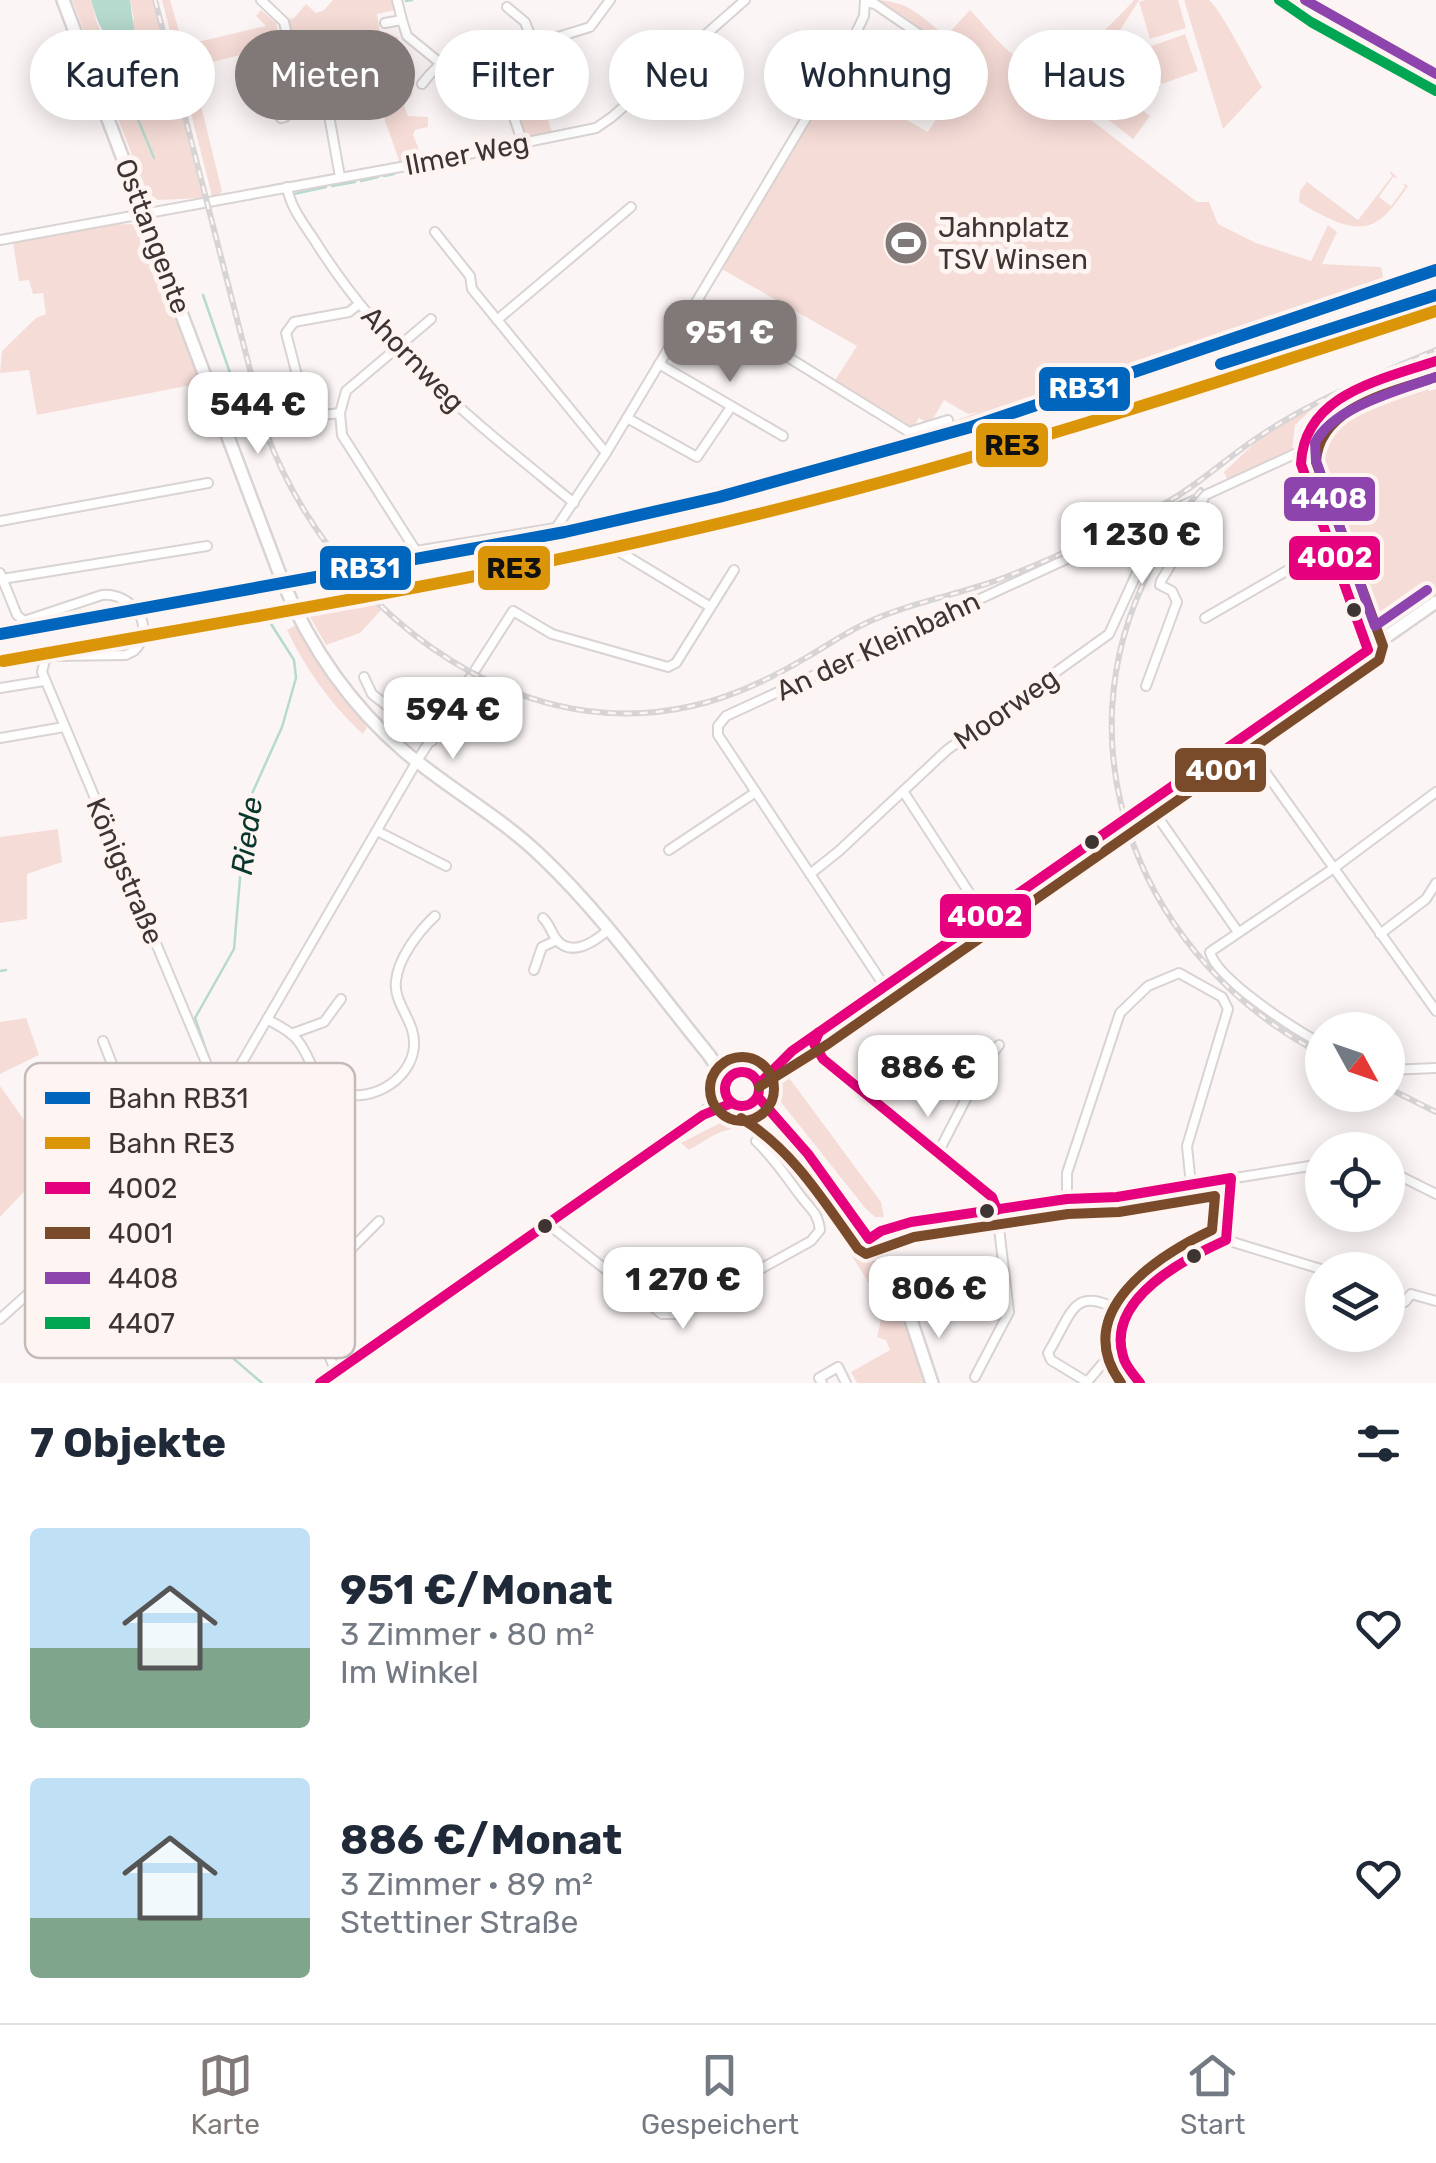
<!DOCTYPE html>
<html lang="de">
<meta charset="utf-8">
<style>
:root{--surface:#fff;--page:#f2f2f3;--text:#1f2937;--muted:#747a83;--line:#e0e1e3;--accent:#807977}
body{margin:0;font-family:Rubik,sans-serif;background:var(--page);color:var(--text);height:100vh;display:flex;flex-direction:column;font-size:38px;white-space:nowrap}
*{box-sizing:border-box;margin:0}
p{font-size:32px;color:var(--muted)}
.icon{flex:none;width:55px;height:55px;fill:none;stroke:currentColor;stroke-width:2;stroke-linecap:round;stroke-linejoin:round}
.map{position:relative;height:1383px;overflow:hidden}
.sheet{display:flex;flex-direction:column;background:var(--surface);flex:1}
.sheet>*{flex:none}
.banner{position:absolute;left:30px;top:30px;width:1378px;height:90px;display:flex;gap:20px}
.needle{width:65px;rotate:130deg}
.tools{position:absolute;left:1305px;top:1012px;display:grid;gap:20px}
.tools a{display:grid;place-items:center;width:100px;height:100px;border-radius:50%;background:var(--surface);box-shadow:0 5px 25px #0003;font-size:50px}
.price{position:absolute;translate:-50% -85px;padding:0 22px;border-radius:20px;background:#fff;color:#222;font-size:32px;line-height:65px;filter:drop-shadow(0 2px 5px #0008)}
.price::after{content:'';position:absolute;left:50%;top:60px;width:30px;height:22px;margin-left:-15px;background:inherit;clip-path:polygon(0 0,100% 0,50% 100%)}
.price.current{background:var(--accent);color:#fff}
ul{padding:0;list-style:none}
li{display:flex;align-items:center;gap:30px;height:250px;padding:0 30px}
li span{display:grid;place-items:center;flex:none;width:280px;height:200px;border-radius:10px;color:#555}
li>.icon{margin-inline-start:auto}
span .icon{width:120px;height:120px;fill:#fffc;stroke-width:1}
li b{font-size:42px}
h2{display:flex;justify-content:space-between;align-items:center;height:120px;padding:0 30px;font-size:42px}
.chip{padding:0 35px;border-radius:45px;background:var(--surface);box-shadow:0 5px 25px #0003;font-size:35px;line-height:90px}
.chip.current{background:var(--accent);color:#fff}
.tabs{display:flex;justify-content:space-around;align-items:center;height:140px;border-top:2px solid var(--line);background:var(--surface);font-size:28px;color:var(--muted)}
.tabs a{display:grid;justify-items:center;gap:5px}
.tabs .current{color:var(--accent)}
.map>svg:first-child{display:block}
</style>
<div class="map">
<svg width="1436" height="1383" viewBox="0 0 1436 1383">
<rect width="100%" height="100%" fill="#fbf6f5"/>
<g fill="#f6dcd7">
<path d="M72,0H91C99,28 96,37 127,42L134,19L130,0H152L203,198L158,200L146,191Z"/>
<path d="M162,0H170L179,31L193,43L266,26L256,16L261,10L276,23L281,45L204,64L194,77L222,191L219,195L212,196Z"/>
<path d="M333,0H395L396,10L377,14L380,33L386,32L399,38L383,60L386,72L413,94L404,105L408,116L428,117V127L415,130L413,135L421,155L400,163L362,55L330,92L312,73L337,43L327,34L292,42L288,20L294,18L306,4L316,13L324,10Z"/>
<path d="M872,0C908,0 919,15 946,36L970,10C986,26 1007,56 1029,64C1063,77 1113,23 1134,0H1139L1073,106L1197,202H1209L1218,224L1256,243L1311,261L1328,225L1337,232L1322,264L1381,267L1384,281L1169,353L975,424L693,501L686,495L914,435L979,412L968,414L944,400L930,424L919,418L913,428L834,382L857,346L720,268L834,79L928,132L968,66Z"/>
<path d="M1145,0H1178L1186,28L1150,39L1139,2Z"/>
<path d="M1184,0H1209C1222,11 1250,68 1262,87L1223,129Z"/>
<path d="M1185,34L1198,71L1162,84L1149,47Z"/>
<path d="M541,47L551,76L535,81L553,135L527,140L500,61Z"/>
<path d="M1126,48L1130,58L1147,52L1160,88L1143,94L1139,86L1122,92L1108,55Z"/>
<path d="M1111,86L1150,116L1133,139L1093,108Z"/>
<path d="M1389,170L1398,178L1393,177L1379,197L1391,206L1405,187L1403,183L1408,186C1384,221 1370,238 1328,218C1318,213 1308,208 1299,202L1300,191L1307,182L1358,220L1392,176Z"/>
<path d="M131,224L146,232L202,383L37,415L29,370L0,373L2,351L36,318L46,314L43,293L33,294L29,280L19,281L13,242L104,225Z"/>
<path d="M1422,371L1429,391L1436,389V593L1375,633L1369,632L1362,622L1330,545L1307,438C1323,400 1386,386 1422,371Z"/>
<path d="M1320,402L1295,425L1292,451L1227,479L1224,472L1259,439Z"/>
<path d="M365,594L381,610L360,633L326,645L304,606Z"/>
<path d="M298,624L330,681L367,727L363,734C332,706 305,668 287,630Z"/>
<path d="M58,829L62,862L27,874V919L0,923V837Z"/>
<path d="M26,1018L39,1055L0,1074V1022Z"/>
<path d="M784,1071L881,1202L884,1217H875L866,1209L780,1101L779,1082Z"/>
<path d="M0,1086L53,1161L0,1217Z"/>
<path d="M744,1120C808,1130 868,1246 895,1299L882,1304L828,1218L820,1214C799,1185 768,1117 724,1131C711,1135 700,1144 689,1150L681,1143L718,1124Z"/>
<path d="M896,1305L929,1383H857L851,1372L890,1350L886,1340L877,1337L883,1311Z"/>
</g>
<path fill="#b7dace" d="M91,0H130L135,37C105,52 98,23 91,0Z"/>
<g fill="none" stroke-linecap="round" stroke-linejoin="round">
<g stroke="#b7dace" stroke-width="2.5">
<path d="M406,1L412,0"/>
<path d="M109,36L117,69L154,158"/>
<path d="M384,176L394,174"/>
<path d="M361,181L378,177"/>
<path d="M332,186L355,182"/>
<path d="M294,194L326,187"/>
<path d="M203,295L238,396"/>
<path d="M0,971L6,970"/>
<path d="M214,1073L195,1018L234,949L246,807L282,727L296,678L294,660L271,624L274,613L284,605"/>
<path d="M208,1100L187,1152L168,1234L210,1330L227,1353L262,1383"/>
</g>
<defs>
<g id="street">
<path d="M261,0L284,22L293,60L325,93L340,177"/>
<path d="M397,0L402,20"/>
<path d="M865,2L875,4L957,60"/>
<path d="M507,7L525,22L534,45"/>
<path d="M385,23L402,20L407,36L439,62"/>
<path d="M253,53L260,88L281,118L285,117L315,82"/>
<path d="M494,57L590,27L610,0"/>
<path d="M422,84C441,59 462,43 494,57L523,144"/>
<path d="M287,187C290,207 304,224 315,241C386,354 473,420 574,503"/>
<path d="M435,232L470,276L472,289L606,453"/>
<path d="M0,240L439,160L596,128L612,117L745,0"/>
<path d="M697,301L909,432L948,420"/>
<path d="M431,319L346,391L340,413L342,435L416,551L556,528L606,453L851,43L864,16L865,0"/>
<path d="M497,320L631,207"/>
<path d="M659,364L783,436"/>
<path d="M340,413L314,416L306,410L286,333L294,322L349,312L359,304"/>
<path d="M627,418L697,457L731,407"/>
<path d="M0,521L208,483"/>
<path d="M620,552L709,606"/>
<path d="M0,573L17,615L24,621L102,595C132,592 158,627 134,651L126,655L51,656L45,660L42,672L336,1372"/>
<path d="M2,579L207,546"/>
<path d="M1205,618L1328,547"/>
<path d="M1368,650L1301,464C1291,400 1389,378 1436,361"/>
<path d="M364,677L372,694L432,741"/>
<path d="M1146,686L1177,602L1172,591L1160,585L1161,581L1199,517L1204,496"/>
<path d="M0,688L44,681"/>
<path d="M0,738L64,727"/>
<path d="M1241,738L1436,1011"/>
<path d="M903,791L985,917"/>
<path d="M1148,803L1238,932"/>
<path d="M377,831L446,866"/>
<path d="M669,850L756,792"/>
<path d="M810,874L839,851L947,750L1109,634L1158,527L1159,516"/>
<path d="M543,918C550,925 551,932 556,939C571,958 594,942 607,931"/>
<path d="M1380,934L1426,899L1436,883"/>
<path d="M534,970L542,947L557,940"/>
<path d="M885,987L718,735V726L726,716L1299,452"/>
<path d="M267,1019C277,1025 291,1031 298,1041C313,1060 309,1075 333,1089C365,1108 412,1081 414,1046C416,1021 393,1004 396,981C398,958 419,931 435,916"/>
<path d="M291,1034L324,1022L341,999"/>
<path d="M817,1037L815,1050L823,1059L996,1203L1009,1312L975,1377"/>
<path d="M103,1041L123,1092L131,1100L219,1095L226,1090L417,761L513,611L552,634L668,667L676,663L734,570"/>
<path d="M1322,1044C1296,1030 1217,980 1210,952L1334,868L1436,792"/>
<path d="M1388,1070L1436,1068"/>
<path d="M305,1143L343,1094"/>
<path d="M84,1145L109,1182L110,1235"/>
<path d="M938,1153L984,1064L999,1045"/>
<path d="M1388,1170L1436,1194"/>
<path d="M1067,1199V1173L1120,1013L1148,986L1179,973L1222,997L1228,1009L1187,1146L1191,1185"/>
<path d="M548,1224L662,1314H679L811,1241L820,1230C818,1212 809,1208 799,1194C785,1175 774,1158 756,1141"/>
<path d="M869,1239L881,1231L911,1222L1067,1199L1117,1197L1322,1164"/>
<path d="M1226,1240L1324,1270"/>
<path d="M296,1278L351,1249L379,1221"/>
<path d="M1388,1288L1405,1302L1411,1294L1436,1301"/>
<path d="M0,1319L50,1274L80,1242L91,1237L281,1241"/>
<path d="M1120,1343L1087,1382L1051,1360L1048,1353C1074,1310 1073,1283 1125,1314"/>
<path d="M822,1383L819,1378L838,1367L846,1383"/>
<path d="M1140,1383C1076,1322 1176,1261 1226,1240L1231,1178"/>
</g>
<g id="secondary">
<path d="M63,0L282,580C310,647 349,704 404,751C449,789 501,817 543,858C604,916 655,989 709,1055L727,1082"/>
<path d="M1279,0L1311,22L1436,91"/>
<circle cx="742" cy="1089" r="17"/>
<path d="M759,1084L792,1051L1436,602"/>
<path d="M758,1097L808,1154L891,1274L905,1302L932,1383"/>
<path d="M320,1383L703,1115L726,1093"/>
</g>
</defs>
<use href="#street" stroke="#d9d3d2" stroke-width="12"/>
<use href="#secondary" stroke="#d9d3d2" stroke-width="16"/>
<use href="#street" stroke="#fefefe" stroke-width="8"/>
<use href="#secondary" stroke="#fefefe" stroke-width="11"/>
<defs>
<g id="rail">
<path d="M155,0L266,432C328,599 504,749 692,706C733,697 774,677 809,656C831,643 851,629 875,619C919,600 967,593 1011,575C1062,555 1113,530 1162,505C1198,486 1226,458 1260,436C1315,399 1376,375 1436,350"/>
<path d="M1201,490C1180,513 1166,539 1152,566C1054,751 1144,962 1322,1054"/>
<path d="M1388,1088L1436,1112"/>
</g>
</defs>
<use href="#rail" stroke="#d6d4d4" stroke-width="6"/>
<use href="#rail" stroke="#fef4f2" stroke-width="2.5" stroke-dasharray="8" stroke-linecap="butt"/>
<defs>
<g id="bus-1">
<path d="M819,1032L814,1044L823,1059L992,1197L997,1210"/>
<circle cx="742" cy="1089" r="17"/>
<path d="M759,1084L792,1051L1368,650L1301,464C1304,394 1381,380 1436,361"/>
<path d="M758,1097L808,1154L869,1239L881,1231L911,1222L1067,1199L1117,1197L1231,1178L1226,1240C1184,1259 1106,1299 1123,1356C1125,1366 1134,1375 1140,1383"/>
<path d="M320,1383L703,1115L732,1103"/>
</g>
<g id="bus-2">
<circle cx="742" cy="1089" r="32"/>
<path d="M759,1087L828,1044L1379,660L1383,646L1316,462C1319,406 1392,392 1436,377"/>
<path d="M741,1118C793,1150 823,1200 858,1249L866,1254L914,1237L1068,1214L1119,1212L1215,1196L1212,1230C1155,1257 1070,1313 1121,1383"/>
</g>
<g id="bus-3">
<path d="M1305,0L1436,74"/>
<path d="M1427,590L1375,626L1316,461L1315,443C1333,407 1400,390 1436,377"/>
</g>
<path id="bus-4" d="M1279,0L1311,22L1436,91"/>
</defs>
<use href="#bus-1" stroke="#fef4f2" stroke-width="18"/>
<use href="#bus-2" stroke="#fef4f2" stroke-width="18"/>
<use href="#bus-3" stroke="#fef4f2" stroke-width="18"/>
<use href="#bus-4" stroke="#fef4f2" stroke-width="18"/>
<use href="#bus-1" stroke="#e5007d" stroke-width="10"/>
<use href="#bus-2" stroke="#7a4b2a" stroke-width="10"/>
<use href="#bus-3" stroke="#8e44ad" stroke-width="10"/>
<use href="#bus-4" stroke="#00a651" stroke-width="10"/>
<defs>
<g id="rail-1">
<path d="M1221,364L1436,295"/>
<path d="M0,634L565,532L719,497L971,427L1436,270"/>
</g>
<path id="rail-2" d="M3,661C233,620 464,583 691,530C944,472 1190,392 1436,311"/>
</defs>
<use href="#rail-1" stroke="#fef4f2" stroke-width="20"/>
<use href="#rail-2" stroke="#fef4f2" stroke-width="20"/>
<use href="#rail-1" stroke="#0065bd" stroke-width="12"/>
<use href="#rail-2" stroke="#db9508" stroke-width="12"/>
</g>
<defs>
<symbol id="stadium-disc" viewBox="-11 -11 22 22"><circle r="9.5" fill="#807977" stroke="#fef4f2"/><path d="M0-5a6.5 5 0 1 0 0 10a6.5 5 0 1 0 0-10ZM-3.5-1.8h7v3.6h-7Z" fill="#fff"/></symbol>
</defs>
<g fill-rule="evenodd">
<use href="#stadium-disc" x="881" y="218" width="50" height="50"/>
</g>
<g fill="#3e3533" stroke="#fef4f2" stroke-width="4">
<circle cx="1354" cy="610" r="9"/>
<circle cx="1092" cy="842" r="9"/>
<circle cx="987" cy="1211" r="9"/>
<circle cx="545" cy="1226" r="9"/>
<circle cx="1194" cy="1256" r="9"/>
</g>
<g text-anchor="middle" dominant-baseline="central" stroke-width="10" stroke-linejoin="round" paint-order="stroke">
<g font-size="28" fill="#3e3533" stroke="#fef4f2">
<text transform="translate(467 154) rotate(-11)">Ilmer Weg</text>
<text transform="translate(153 236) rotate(69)">Osttangente</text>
<text transform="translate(413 359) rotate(46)">Ahornweg</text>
<text transform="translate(878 646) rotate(-25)">An der Kleinbahn</text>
<text transform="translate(1006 709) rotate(-35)">Moorweg</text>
<text transform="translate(125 871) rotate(67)">Königstraße</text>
</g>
<g font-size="28" fill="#3e3533" stroke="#fef4f2" text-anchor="start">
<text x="938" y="227">Jahnplatz<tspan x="938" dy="32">TSV Winsen</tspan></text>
</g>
<g font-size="30" font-style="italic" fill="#08382d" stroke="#fef4f2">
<text transform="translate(247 836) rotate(-82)">Riede</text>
</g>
</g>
<rect x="25" y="1063" width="330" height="295" rx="15" fill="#fef4f2" stroke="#c4bbb9" stroke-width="2.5"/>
<rect x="45" y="1092" width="45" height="12" fill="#0065bd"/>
<rect x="45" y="1137" width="45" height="12" fill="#db9508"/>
<rect x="45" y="1182" width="45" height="12" fill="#e5007d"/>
<rect x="45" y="1227" width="45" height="12" fill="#7a4b2a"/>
<rect x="45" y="1272" width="45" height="12" fill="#8e44ad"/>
<rect x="45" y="1317" width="45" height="12" fill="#00a651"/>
<g font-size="28" fill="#3e3533">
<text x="108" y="1108">Bahn RB31</text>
<text x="108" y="1153">Bahn RE3</text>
<text x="108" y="1198">4002</text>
<text x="108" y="1243">4001</text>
<text x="108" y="1288">4408</text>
<text x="108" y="1333">4407</text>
</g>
<g stroke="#fef4f2" stroke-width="4">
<rect x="1037" y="365" width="95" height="48" rx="10" fill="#0065bd"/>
<rect x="974" y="421" width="76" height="48" rx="10" fill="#db9508"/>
<rect x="1282" y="475" width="95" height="48" rx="10" fill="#8e44ad"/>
<rect x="1287" y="534" width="95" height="48" rx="10" fill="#e5007d"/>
<rect x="318" y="544" width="95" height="48" rx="10" fill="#0065bd"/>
<rect x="476" y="544" width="76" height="48" rx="10" fill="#db9508"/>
<rect x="1173" y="746" width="95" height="48" rx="10" fill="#7a4b2a"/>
<rect x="938" y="892" width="95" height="48" rx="10" fill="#e5007d"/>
</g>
<g font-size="28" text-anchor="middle" font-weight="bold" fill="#fff">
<text x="1084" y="398">RB31</text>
<text x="1329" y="508">4408</text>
<text x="1335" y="567">4002</text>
<text x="365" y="578">RB31</text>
<text x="1221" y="780">4001</text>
<text x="985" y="926">4002</text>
</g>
<g font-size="28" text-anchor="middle" font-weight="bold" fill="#111">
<text x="1012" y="455">RE3</text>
<text x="514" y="578">RE3</text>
</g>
</svg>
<div class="tools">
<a><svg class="needle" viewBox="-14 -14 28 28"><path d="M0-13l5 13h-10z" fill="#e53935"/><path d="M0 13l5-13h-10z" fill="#747a83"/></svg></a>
<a><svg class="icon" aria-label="locate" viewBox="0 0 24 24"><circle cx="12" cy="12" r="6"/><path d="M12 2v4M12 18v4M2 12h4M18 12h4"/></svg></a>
<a><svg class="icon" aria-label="layers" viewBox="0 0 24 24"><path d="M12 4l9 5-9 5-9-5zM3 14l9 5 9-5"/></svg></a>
</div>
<b class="price current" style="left:730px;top:385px">951 €</b>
<b class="price" style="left:258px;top:457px">544 €</b>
<b class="price" style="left:1142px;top:587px">1 230 €</b>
<b class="price" style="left:453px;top:762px">594 €</b>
<b class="price" style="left:928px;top:1120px">886 €</b>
<b class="price" style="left:683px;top:1332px">1 270 €</b>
<b class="price" style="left:939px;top:1341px">806 €</b>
<div class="banner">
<a class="chip">Kaufen</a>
<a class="chip current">Mieten</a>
<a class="chip">Filter</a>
<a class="chip">Neu</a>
<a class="chip">Wohnung</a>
<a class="chip">Haus</a>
</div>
</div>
<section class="sheet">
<h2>7 Objekte<svg class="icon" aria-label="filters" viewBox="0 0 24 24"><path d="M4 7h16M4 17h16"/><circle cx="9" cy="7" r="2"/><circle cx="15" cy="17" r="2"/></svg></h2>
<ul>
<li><span style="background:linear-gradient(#bfe0f5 60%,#7fa58c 0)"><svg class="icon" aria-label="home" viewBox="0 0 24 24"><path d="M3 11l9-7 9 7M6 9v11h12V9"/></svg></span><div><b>951 €/Monat</b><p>3 Zimmer · 80 m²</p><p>Im Winkel</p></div><svg class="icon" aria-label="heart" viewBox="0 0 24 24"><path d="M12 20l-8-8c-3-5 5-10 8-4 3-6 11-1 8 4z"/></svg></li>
<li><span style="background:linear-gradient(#bfe0f5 70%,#7fa58c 0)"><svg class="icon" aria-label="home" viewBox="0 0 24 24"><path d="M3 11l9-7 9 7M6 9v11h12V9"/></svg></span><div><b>886 €/Monat</b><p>3 Zimmer · 89 m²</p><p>Stettiner Straße</p></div><svg class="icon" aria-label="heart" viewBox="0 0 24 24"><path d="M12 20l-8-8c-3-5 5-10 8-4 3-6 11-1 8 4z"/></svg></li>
</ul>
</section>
<nav class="tabs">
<a class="current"><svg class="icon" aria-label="map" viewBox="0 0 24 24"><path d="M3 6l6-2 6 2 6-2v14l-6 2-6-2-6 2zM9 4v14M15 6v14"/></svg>Karte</a>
<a><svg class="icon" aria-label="saved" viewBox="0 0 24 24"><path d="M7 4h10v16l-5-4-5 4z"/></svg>Gespeichert</a>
<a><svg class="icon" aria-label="home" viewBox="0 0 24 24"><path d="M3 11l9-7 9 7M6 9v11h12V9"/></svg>Start</a>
</nav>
